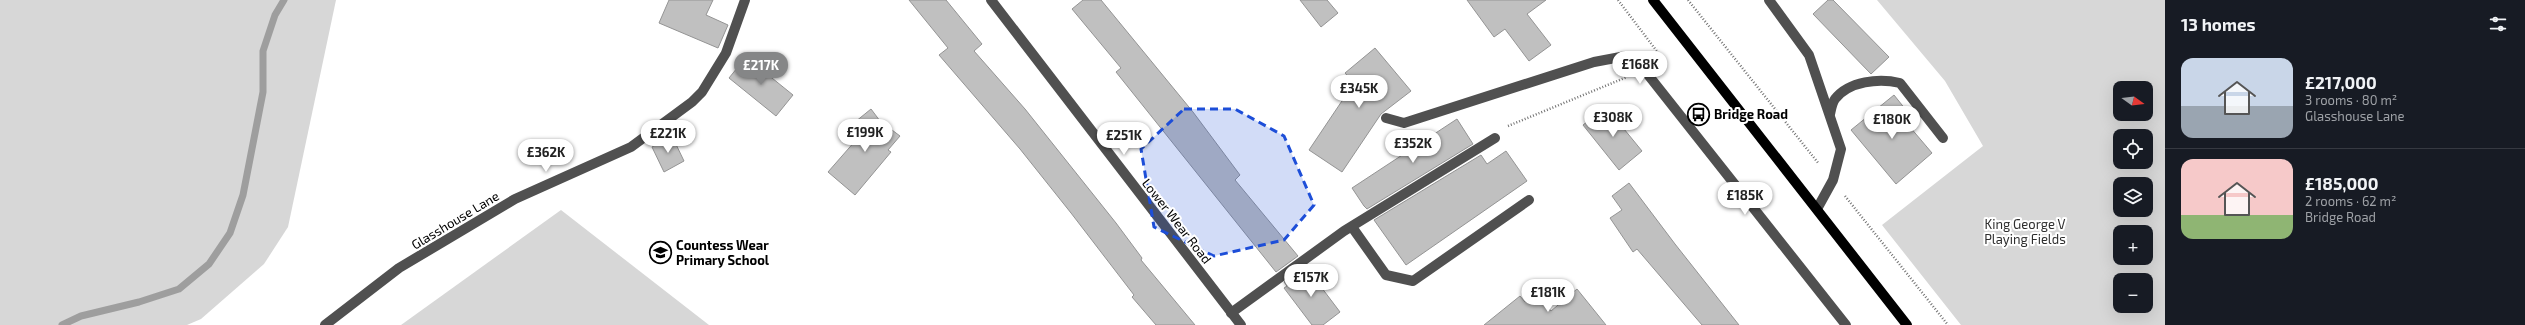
<!DOCTYPE html>
<meta charset="utf-8">
<style>
:root{--surface:#171b24;--page:#242831;--text:#f1f3f6;--muted:#9ea1a6;--line:#363941;--accent:#858687}
body{margin:0;font-family:"Exo 2",sans-serif;background:var(--page);color:var(--text);height:100vh;display:flex;flex-direction:column;font-size:15px;white-space:nowrap}
*{box-sizing:border-box;margin:0}
p{font-size:13px;color:var(--muted)}
.icon{flex:none;width:22px;height:22px;fill:none;stroke:currentColor;stroke-width:2;stroke-linecap:round;stroke-linejoin:round}
.map{position:relative;flex:1;overflow:hidden}
.panel{display:flex;flex-direction:column;background:var(--surface);width:360px}
.panel>*{flex:none}
.needle{width:26px;rotate:105deg}
.buttons{position:absolute;left:2113px;top:81px;display:grid;gap:8px}
.buttons a{display:grid;place-items:center;width:40px;height:40px;border-radius:8px;background:var(--surface);box-shadow:0 4px 16px #0002;font-size:20px}
.price{position:absolute;translate:-50% -34px;padding:0 9px;border-radius:14px;background:#fff;color:#222;font-size:13px;line-height:26px;filter:drop-shadow(0 1px 2px #0008)}
.price::after{content:'';position:absolute;left:50%;top:24px;width:12px;height:9px;margin-left:-6px;background:inherit;clip-path:polygon(0 0,100% 0,50% 100%)}
.price.current{background:var(--accent);color:#fff}
ul{padding:0;list-style:none}
li{display:flex;align-items:center;gap:12px;height:100px;padding:0 16px}
li+li{border-top:1px solid var(--line)}
li span{display:grid;place-items:center;flex:none;width:112px;height:80px;border-radius:12px;color:#555}
li>.icon{margin-inline-start:auto}
span .icon{width:48px;height:48px;fill:#fffc;stroke-width:1}
li b{font-size:17px}
h2{display:flex;justify-content:space-between;align-items:center;height:48px;padding:0 16px;font-size:17px}
main{display:flex;flex:1;min-height:0}
.map>svg:first-child{display:block}
</style>
<main>
<div class="map">
<svg width="2165" height="325" viewBox="0 0 2165 325">
<rect width="100%" height="100%" fill="#fff"/>
<g fill="#d7d7d7" fill-rule="evenodd">
<path d="M0,0H336L288,227L264,264L201,319L187,325H0Z"/>
<path d="M1877,0H2165V325H1961L1882,225L1983,146L1945,81ZM2120,88H2146V114H2120ZM2120,136H2146V162H2120ZM2120,184H2146V210H2120ZM2120,232H2146V258H2120ZM2120,280H2146V306H2120Z"/>
<path d="M561,210L709,325H401Z"/>
</g>
<g fill="none" stroke-linecap="round" stroke-linejoin="round">
<path stroke="#9e9e9e" stroke-width="7" d="M62,325L81,316L139,302L179,289L209,264L230,233L243,195L263,92V51L275,15L284,0"/>
</g>
<g fill="#c0c0c0" stroke="#949494">
<path d="M669,0H713L706,15L728,25L718,48L659,23Z"/>
<path d="M909,0H946L982,44L974,51L1025,109L1116,223L1142,258L1141,260L1195,325H1156L1132,297L1134,295L1071,213L1020,149L939,55L948,48Z"/>
<path d="M1083,0H1101L1193,112L1240,175L1235,180L1298,256L1276,272L1116,72L1121,68L1072,9Z"/>
<path d="M1300,0H1327L1338,13L1321,27Z"/>
<path d="M1467,0H1546L1527,14L1551,45L1529,61L1505,29L1494,37Z"/>
<path d="M1828,0H1833L1889,57L1871,74L1813,14Z"/>
<path d="M1375,48L1411,91L1381,114L1342,172L1309,150L1354,83L1345,73Z"/>
<path d="M746,57L793,95L776,116L729,78Z"/>
<path d="M1894,95L1910,115L1904,120L1932,153L1896,184L1851,130Z"/>
<path d="M1606,107L1642,151L1619,170L1583,125Z"/>
<path d="M871,109L880,121L900,136L888,150L891,152L855,195L828,172L863,132L855,122Z"/>
<path d="M1457,119L1473,144L1367,209L1364,206L1352,188Z"/>
<path d="M672,136L684,161L664,172L652,147Z"/>
<path d="M1506,151L1527,181L1406,265L1374,220L1481,155L1487,164Z"/>
<path d="M1629,183L1675,244L1739,325H1702L1637,249L1633,252L1610,218L1622,210L1612,196Z"/>
<path d="M1306,267L1340,312L1323,325H1312L1284,288L1287,286L1284,282Z"/>
<path d="M1577,289L1606,325H1484L1520,296L1525,302L1536,293L1551,311Z"/>
</g>
<g fill="none" stroke-linecap="round" stroke-linejoin="round">
<g stroke="#727272" stroke-width="2.5" stroke-dasharray="1 2" stroke-linecap="butt">
<path d="M1618,0L1662,58L1661,61"/>
<path d="M1688,0L1819,164"/>
<path d="M1508,126L1627,77"/>
<path d="M1845,196L1948,325"/>
</g>
<g stroke="#505050" stroke-width="10">
<path d="M991,0L1241,325"/>
<path d="M1769,0L1809,55L1841,149L1833,180L1817,209"/>
<path d="M1830,114C1831,110 1832,103 1835,99C1849,81 1879,78 1900,83L1943,138"/>
<path d="M1386,118L1404,123L1594,62L1626,56L1634,57L1846,325"/>
<path d="M1352,227L1386,275L1413,281L1529,200"/>
<path d="M1231,313L1344,231L1495,138"/>
<path d="M325,325L399,268L515,199L631,147L692,102L702,92L726,53L745,0"/>
</g>
<path stroke="#000" stroke-width="10" d="M1653,0L1907,325"/>
</g>
<path fill="#1d4ed8" fill-opacity="0.2" stroke="#1d4ed8" stroke-width="3" stroke-dasharray="8 5" stroke-linejoin="round" d="M1184,109H1235L1284,136L1314,205L1284,240L1214,256L1154,227L1141,149Z"/>
<defs>
<symbol id="bus-ring" viewBox="-11 -11 22 22"><circle r="9.5" fill="#fff" stroke="#000" stroke-width="1.5"/><path d="M-5-6H5V4H4V6H2V4H-2V6H-4V4H-5ZM-3.5-4V0h7V-4ZM-3.5 1.2v1.5H-2V1.2ZM2 1.2v1.5H3.5V1.2Z" fill="#000"/></symbol>
<symbol id="school-ring" viewBox="-11 -11 22 22"><circle r="9.5" fill="#fff" stroke="#000" stroke-width="1.5"/><path d="M0-5L7-2L0 1L-7-2ZM-4 1L0 2.5L4 1V4Q0 6-4 4Z" fill="#000"/></symbol>
</defs>
<g fill-rule="evenodd">
<use href="#bus-ring" x="1686" y="102" width="25" height="25"/>
<use href="#school-ring" x="648" y="240" width="25" height="25"/>
</g>
<g text-anchor="middle" dominant-baseline="central" stroke-width="4" stroke-linejoin="round" paint-order="stroke">
<g font-size="13" font-weight="bold" fill="#000" stroke="#fff" text-anchor="start">
<text x="1714" y="114">Bridge Road</text>
<text x="676" y="245">Countess Wear<tspan x="676" dy="15">Primary School</tspan></text>
</g>
<g font-size="13" fill="#000" stroke="#fff">
<text transform="translate(455 220) rotate(-31)">Glasshouse Lane</text>
<text transform="translate(1177 221) rotate(52)">Lower Wear Road</text>
</g>
<g font-size="13" fill="#2e2e2e" stroke="#fff">
<text x="2025" y="224">King George V<tspan x="2025" dy="15">Playing Fields</tspan></text>
</g>
</g>
</svg>
<div class="buttons">
<a><svg class="needle" viewBox="-14 -14 28 28"><path d="M0-13l5 13h-10z" fill="#e53935"/><path d="M0 13l5-13h-10z" fill="#9ea1a6"/></svg></a>
<a><svg class="icon" aria-label="locate" viewBox="0 0 24 24"><circle cx="12" cy="12" r="6"/><path d="M12 2v4M12 18v4M2 12h4M18 12h4"/></svg></a>
<a><svg class="icon" aria-label="layers" viewBox="0 0 24 24"><path d="M12 4l9 5-9 5-9-5zM3 14l9 5 9-5"/></svg></a>
<a>+</a>
<a>−</a>
</div>
<b class="price" style="left:1640px;top:85px">£168K</b>
<b class="price current" style="left:761px;top:86px">£217K</b>
<b class="price" style="left:1359px;top:109px">£345K</b>
<b class="price" style="left:1613px;top:138px">£308K</b>
<b class="price" style="left:1892px;top:140px">£180K</b>
<b class="price" style="left:865px;top:153px">£199K</b>
<b class="price" style="left:668px;top:154px">£221K</b>
<b class="price" style="left:1124px;top:156px">£251K</b>
<b class="price" style="left:1413px;top:164px">£352K</b>
<b class="price" style="left:546px;top:173px">£362K</b>
<b class="price" style="left:1745px;top:216px">£185K</b>
<b class="price" style="left:1311px;top:298px">£157K</b>
<b class="price" style="left:1548px;top:313px">£181K</b>
</div>
<section class="panel">
<h2>13 homes<svg class="icon" aria-label="filters" viewBox="0 0 24 24"><path d="M4 7h16M4 17h16"/><circle cx="9" cy="7" r="2"/><circle cx="15" cy="17" r="2"/></svg></h2>
<ul>
<li><span style="background:linear-gradient(#c9d6e8 60%,#9aa5b1 0)"><svg class="icon" aria-label="home" viewBox="0 0 24 24"><path d="M3 11l9-7 9 7M6 9v11h12V9"/></svg></span><div><b>£217,000</b><p>3 rooms · 80 m²</p><p>Glasshouse Lane</p></div></li>
<li><span style="background:linear-gradient(#f6c9c9 70%,#8fb573 0)"><svg class="icon" aria-label="home" viewBox="0 0 24 24"><path d="M3 11l9-7 9 7M6 9v11h12V9"/></svg></span><div><b>£185,000</b><p>2 rooms · 62 m²</p><p>Bridge Road</p></div></li>
</ul>
</section>
</main>
